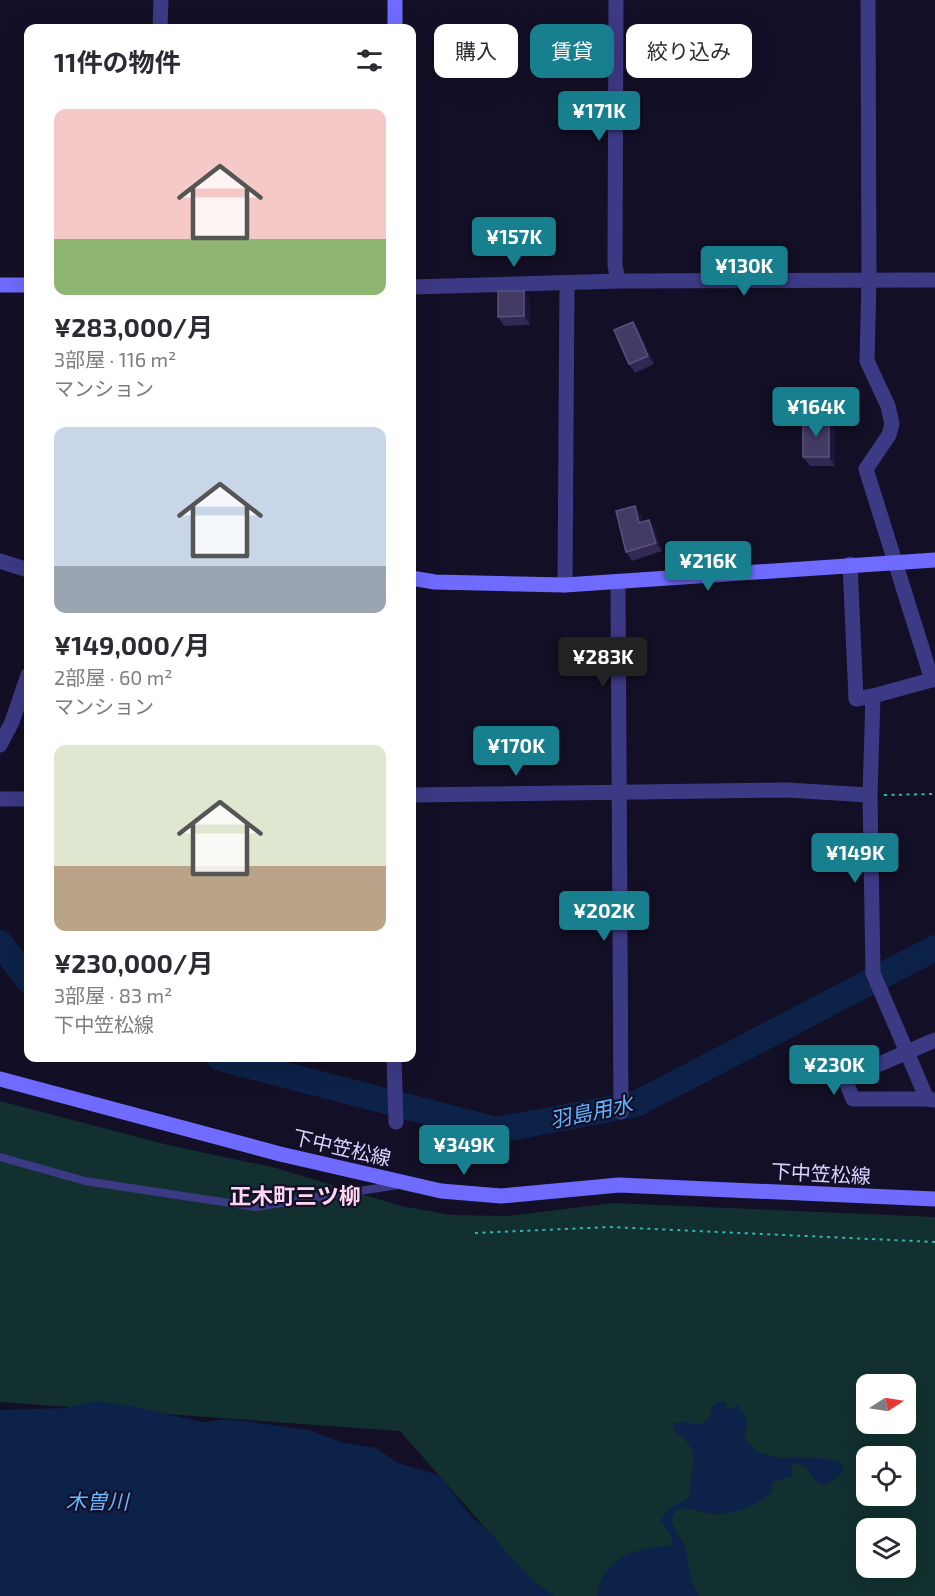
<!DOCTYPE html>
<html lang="ja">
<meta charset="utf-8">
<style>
:root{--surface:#fff;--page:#f7f7f7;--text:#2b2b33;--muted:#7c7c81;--accent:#187f8f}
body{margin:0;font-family:"Exo 2","Noto Sans JP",sans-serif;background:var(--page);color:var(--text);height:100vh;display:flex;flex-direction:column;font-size:22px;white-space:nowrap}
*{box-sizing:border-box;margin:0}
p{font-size:20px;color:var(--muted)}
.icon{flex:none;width:33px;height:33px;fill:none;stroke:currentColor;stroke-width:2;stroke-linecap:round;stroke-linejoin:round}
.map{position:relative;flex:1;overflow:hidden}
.drawer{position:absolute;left:24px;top:24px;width:392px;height:1038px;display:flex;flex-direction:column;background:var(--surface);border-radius:12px;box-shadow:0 6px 24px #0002}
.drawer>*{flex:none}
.hud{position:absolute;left:434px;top:24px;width:411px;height:54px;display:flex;gap:12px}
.needle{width:39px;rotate:78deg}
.fabs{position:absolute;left:856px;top:1374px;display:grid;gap:12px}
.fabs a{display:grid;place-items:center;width:60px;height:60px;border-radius:12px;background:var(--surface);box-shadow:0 6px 24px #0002;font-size:30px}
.price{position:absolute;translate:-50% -51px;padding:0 14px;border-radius:6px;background:var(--accent);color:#fff;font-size:20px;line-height:39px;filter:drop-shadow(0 2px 3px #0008)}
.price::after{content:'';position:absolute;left:50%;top:36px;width:18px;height:14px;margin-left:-9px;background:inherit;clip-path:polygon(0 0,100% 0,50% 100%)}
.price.current{background:#222;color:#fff}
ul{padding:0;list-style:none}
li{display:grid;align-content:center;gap:12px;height:318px;padding:0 30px}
li span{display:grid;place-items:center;height:186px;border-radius:12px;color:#555}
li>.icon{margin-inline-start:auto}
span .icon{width:108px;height:108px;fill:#fffc;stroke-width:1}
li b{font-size:26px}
h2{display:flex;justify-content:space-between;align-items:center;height:72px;padding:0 30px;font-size:26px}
.tag{padding:0 21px;border-radius:12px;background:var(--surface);box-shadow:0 6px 24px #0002;font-size:21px;line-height:54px}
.tag.current{background:var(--accent);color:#fff}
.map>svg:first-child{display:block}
</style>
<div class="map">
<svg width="935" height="1596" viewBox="0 0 935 1596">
<rect width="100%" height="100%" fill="#130f26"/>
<path fill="#12302f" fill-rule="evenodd" d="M0,1101L168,1145L276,1168L401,1206L451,1215L507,1216L613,1203L935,1217V1596H545L400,1431L0,1402ZM867,1384H906V1424H867ZM867,1456H906V1496H867ZM867,1528H906V1568H867Z"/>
<g fill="#0c2248">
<path d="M96,1401L137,1407L202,1422L229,1419L309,1430L340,1442L376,1448L398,1463L439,1475L471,1516L489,1531L514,1561L537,1584L555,1596H0V1410L65,1408Z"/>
<path d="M723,1401L727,1403L725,1406L727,1410L738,1405L748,1422L744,1434C762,1476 819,1445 844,1466L843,1472L830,1482L821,1485C808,1477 811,1462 791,1464L792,1476L772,1482V1492C755,1507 732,1517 708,1513C696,1511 689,1506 676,1510L671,1521L673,1525C677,1533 684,1542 686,1551C690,1568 689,1582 700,1596H597C601,1558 638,1546 671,1546L673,1543C671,1537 666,1525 660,1521L672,1506L690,1498C688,1460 708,1458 674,1430L673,1423L689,1422L695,1425L708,1421L713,1405Z"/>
</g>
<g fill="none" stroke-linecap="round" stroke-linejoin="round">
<g stroke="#0c2248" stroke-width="26">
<path d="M0,943L28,980"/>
<path d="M220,1058L497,1130L636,1104L935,948"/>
</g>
<g stroke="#2fb8b0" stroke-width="2" stroke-dasharray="3 4.5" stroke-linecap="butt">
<path d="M884,795L935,794"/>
<path d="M475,1233L610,1227L935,1242"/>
</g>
<path stroke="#3d3a85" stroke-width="8" d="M0,1157L85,1181L256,1207L398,1185"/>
<g stroke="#3d3a85" stroke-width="15">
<path d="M616,0L615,265L618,281"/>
<path d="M868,0L869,280L867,361L888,406L892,424L889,435L866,469L932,680"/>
<path d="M160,28L161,0"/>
<path d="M411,287L618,281L935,280"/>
<path d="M0,561L28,570"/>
<path d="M850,564L856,699L873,696L870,795L873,973L927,1099L935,1100"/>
<path d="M618,583L621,1112"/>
<path d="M565,585L567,284"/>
<path d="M873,696L935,679"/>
<path d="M0,745L12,722L28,675"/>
<path d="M411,795L786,790L870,795"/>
<path d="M0,799H28"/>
<path d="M394,1058L396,1122"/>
<path d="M927,1099H853L845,1079L935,1040"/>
</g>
<g stroke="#6f6bff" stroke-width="15">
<path d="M395,0V28"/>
<path d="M0,285H28"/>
<path d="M411,578L435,582L565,585L935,560"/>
<path d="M0,1079L280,1154L441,1191L501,1196L619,1185L935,1199"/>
</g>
</g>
<g fill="#312854">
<path d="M524,291L530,300V325L504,326L498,317Z"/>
<path d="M633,322L639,331L654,364L635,373L629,364Z"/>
<path d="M829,419L835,428V466H810L803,457Z"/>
<path d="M635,506L641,515L643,522L649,520L655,529L662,551L632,561L626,552Z"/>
</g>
<g fill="#1d163a">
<path d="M524,291L530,300V325L524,316Z"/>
<path d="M633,322L639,331L654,364L648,356Z"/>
<path d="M829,419L835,428V466L829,457Z"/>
<path d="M635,506L641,515L645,531L639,523Z"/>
<path d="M649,520L655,529L662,551L656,543Z"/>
</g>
<g fill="#433a66" stroke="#5a527e" stroke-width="1.5">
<path d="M498,291H524V316L498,317Z"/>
<path d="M633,322L648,356L629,364L614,330Z"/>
<rect x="803" y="419" width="26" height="38"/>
<path d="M635,506L639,523L649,520L656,543L626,552L616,511Z"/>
</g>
<g text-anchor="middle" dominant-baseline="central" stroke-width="4.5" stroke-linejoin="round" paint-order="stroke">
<g font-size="20" fill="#d9d4ff" stroke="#130f26">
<text transform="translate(342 1147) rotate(13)">下中笠松線</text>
<text transform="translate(821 1173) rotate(3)">下中笠松線</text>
</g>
<g font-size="21" font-style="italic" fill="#62b6ff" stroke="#130f26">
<text transform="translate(591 1111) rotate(-12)">羽島用水</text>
<text x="97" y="1500">木曽川</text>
</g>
<g font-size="22" font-weight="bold" fill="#ffd6f0" stroke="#130f26">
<text x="295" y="1195">正木町三ツ柳</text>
</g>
</g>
</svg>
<div class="fabs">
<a><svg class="needle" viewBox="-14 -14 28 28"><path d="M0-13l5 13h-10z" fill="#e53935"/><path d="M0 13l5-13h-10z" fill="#7c7c81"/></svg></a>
<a><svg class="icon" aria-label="locate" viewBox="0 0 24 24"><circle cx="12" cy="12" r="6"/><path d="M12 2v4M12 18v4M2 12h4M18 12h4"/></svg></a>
<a><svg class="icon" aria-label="layers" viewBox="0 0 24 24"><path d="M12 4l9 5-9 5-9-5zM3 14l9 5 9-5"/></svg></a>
</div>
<b class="price" style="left:599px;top:142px">¥171K</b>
<b class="price" style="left:514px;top:268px">¥157K</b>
<b class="price" style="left:744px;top:297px">¥130K</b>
<b class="price" style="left:816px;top:438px">¥164K</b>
<b class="price" style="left:708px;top:592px">¥216K</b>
<b class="price current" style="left:603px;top:688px">¥283K</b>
<b class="price" style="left:516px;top:777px">¥170K</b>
<b class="price" style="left:855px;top:884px">¥149K</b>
<b class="price" style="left:604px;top:942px">¥202K</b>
<b class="price" style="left:834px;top:1096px">¥230K</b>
<b class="price" style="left:464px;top:1176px">¥349K</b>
<div class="hud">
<a class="tag">購入</a>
<a class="tag current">賃貸</a>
<a class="tag">絞り込み</a>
</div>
<section class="drawer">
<h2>11件の物件<svg class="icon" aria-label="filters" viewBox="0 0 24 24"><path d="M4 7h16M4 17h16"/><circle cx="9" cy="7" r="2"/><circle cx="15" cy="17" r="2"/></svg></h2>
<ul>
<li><span style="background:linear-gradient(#f6c9c9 70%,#8fb573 0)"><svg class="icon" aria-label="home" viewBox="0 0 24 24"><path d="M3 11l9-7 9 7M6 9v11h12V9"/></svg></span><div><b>¥283,000/月</b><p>3部屋 · 116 m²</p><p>マンション</p></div></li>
<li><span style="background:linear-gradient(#c9d6e8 75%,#9aa5b1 0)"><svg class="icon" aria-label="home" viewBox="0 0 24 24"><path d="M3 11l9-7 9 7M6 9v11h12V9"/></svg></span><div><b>¥149,000/月</b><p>2部屋 · 60 m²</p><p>マンション</p></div></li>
<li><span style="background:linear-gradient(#dfe7d0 65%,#b9a48a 0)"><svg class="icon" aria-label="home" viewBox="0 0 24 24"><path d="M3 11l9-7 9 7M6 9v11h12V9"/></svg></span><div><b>¥230,000/月</b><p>3部屋 · 83 m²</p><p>下中笠松線</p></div></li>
</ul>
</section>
</div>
